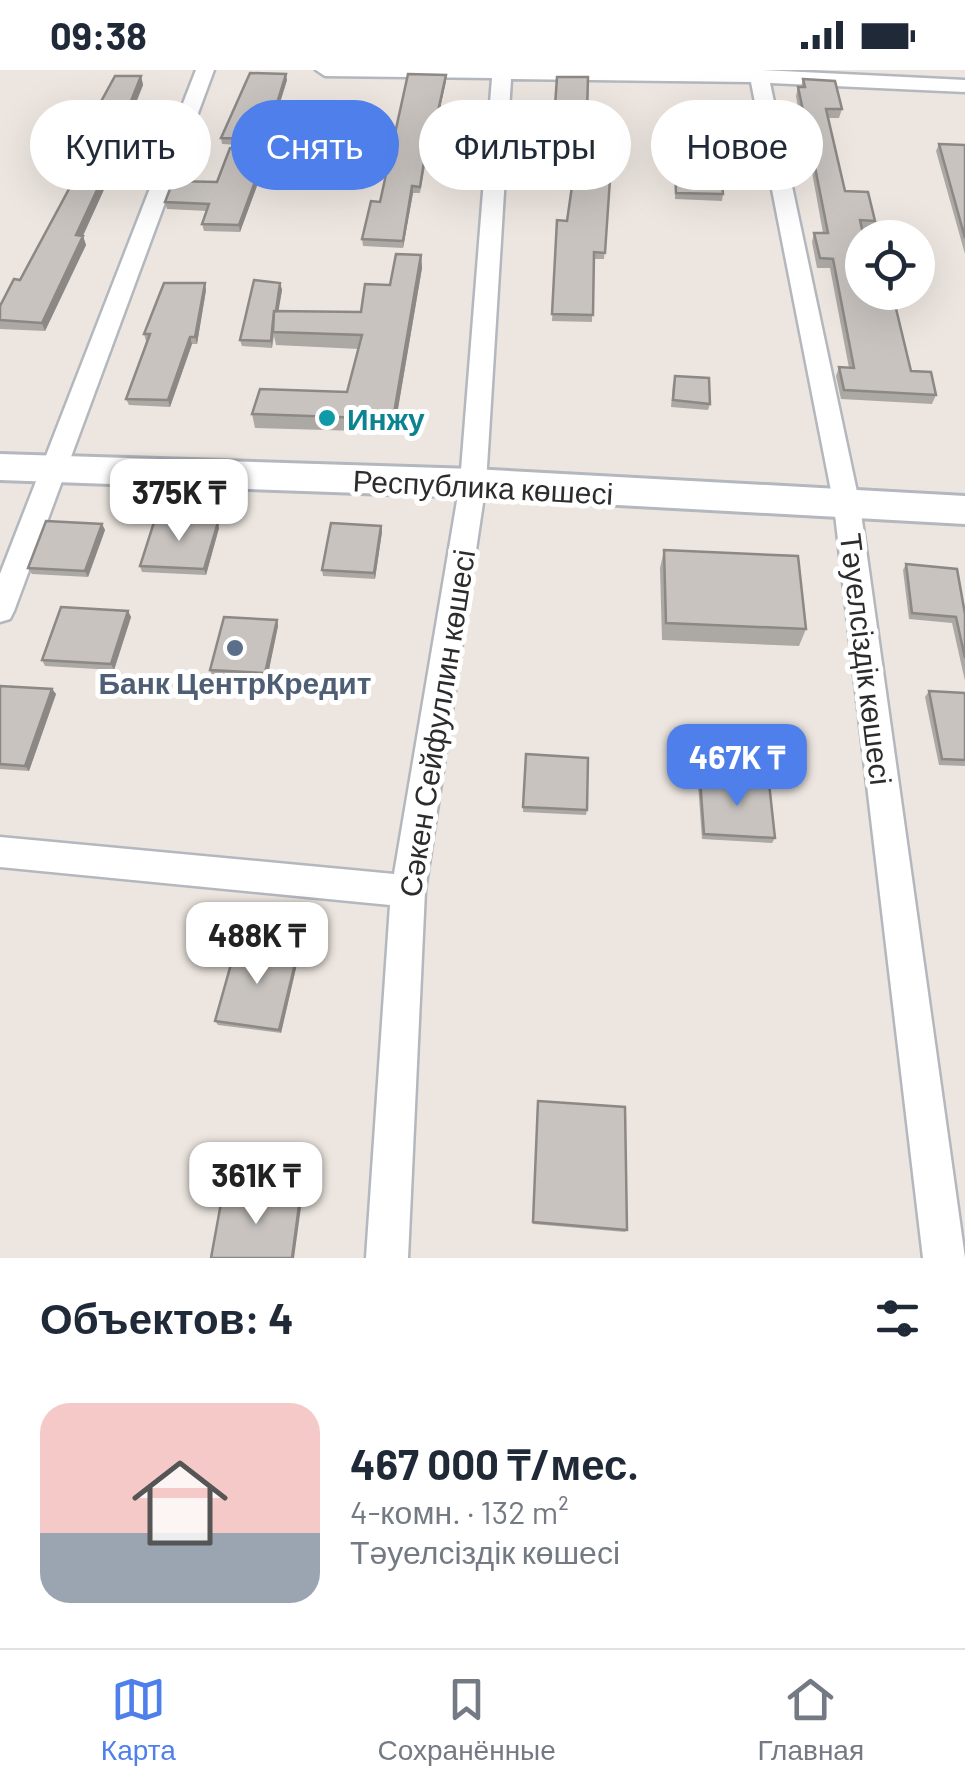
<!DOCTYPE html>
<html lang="ru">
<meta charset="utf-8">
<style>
:root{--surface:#fff;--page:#f6f6f7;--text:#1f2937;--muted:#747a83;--line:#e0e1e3;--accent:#4e7feb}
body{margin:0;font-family:Barlow,sans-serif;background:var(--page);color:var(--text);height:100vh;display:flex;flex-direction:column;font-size:38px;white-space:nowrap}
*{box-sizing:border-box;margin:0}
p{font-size:32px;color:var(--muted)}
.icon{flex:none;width:55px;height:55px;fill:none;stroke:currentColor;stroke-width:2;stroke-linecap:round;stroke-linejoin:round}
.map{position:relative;height:1188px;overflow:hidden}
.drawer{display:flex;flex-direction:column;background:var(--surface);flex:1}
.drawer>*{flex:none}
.banner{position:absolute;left:30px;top:30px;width:905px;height:90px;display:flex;gap:20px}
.controls{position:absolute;left:845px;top:150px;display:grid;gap:20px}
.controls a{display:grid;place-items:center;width:90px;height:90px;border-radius:50%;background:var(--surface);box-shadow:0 10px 40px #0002;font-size:50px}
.price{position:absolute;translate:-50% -85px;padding:0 22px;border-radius:20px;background:#fff;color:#222;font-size:32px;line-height:65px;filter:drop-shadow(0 2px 5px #0008)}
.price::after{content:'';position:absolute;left:50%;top:60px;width:30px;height:22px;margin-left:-15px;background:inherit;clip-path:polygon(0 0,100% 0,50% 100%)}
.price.selected{background:var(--accent);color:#fff}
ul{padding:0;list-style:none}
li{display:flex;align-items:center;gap:30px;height:250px;padding:0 40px}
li+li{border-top:2px solid var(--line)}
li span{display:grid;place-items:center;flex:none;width:280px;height:200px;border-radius:30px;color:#555}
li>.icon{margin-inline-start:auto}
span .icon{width:120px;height:120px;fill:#fffc;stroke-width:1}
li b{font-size:42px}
h2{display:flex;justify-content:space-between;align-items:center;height:120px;padding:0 40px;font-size:42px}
.pill{padding:0 35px;border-radius:45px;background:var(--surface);box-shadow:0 10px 40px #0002;font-size:35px;line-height:90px}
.pill.selected{background:var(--accent);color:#fff}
.status{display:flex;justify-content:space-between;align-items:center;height:70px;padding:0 50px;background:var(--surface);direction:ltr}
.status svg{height:28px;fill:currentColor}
.menu{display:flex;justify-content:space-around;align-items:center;height:140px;border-top:2px solid var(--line);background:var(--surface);font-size:28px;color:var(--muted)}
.menu a{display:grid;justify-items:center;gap:5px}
.menu .selected{color:var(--accent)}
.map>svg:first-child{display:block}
</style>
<div class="status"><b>09:38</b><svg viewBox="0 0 49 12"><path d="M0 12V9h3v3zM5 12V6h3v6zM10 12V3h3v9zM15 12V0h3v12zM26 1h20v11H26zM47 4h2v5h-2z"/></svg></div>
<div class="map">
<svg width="965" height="1188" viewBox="0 0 965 1188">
<rect width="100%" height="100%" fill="#ede6e0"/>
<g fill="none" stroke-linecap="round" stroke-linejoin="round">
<defs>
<g id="street">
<path d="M196,0H214L14,541L10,549L0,552V504Z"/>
<path d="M316,0H762L965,10V22L770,13L860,436L965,1188H923L834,436L751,12L511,9L486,413L425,821L408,1188H366L390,835L0,797V767L394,804L460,413L492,8L325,6Z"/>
</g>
<path id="secondary" d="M0,384L473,399L965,426V454L473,427L0,410Z"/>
</defs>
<use href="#street" stroke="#b3b7be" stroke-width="5"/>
<use href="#secondary" stroke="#b3b7be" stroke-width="6"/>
<use href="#street" fill="#fff" fill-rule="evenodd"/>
<use href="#secondary" fill="#fff" fill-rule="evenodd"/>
</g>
<g fill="#aca8a4">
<path d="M446,5V11L431,80H428L420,123H413L403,178L363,176L362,169Z"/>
<path d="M141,6L143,15L135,36L152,45L115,114L107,113L83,166L86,175L45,261L0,259V236L20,210L72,112H65L62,103Z"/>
<path d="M557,7L587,45L605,109H610L604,189H594L592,252L552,251L557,150L567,151L577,81H563L565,43L555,42Z"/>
<path d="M803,9L842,39L839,48H828L845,121L875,151L872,160L862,159V222L911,301L936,325L932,334L841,329L836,306L839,297L849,298L830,198H817L812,172L814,163H823L810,91L793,90L789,67L791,58L802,59L796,26L798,17H801Z"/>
<path d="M287,10L278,39H268L256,76L222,74L221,68Z"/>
<path d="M939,74L965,75V184L936,81Z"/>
<path d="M267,79L268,86L240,162L204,161L202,154L207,141L167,139L165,132L217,112Z"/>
<path d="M675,97L723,124L722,131L675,129Z"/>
<path d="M421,185L422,198L394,362L255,358L252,344L347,322L359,279L276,275L274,266L272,278L242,276L240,270L280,213L282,220L278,241L361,242Z"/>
<path d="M206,220L197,274H192L170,337L129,335L126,329L148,271H146L144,264Z"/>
<path d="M673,313L710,334L708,340L671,337Z"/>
<path d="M102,454L105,460L88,507L32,504L28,498Z"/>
<path d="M381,456L382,462L375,509L323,506L322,500Z"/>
<path d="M219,458L206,505L142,502L140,496Z"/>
<path d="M664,480L806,559L799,576L662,570L660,498Z"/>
<path d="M906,494L965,544V611L952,553L909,549L903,500Z"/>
<path d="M128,541L131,547L114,600L45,596L42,590Z"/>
<path d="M277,550L278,556L267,609L212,606L210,600Z"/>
<path d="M0,616L52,619L56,624L29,701L0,699Z"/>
<path d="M929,621L965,623V696L939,695L925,627Z"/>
<path d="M526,684L587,740L586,745L523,742Z"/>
<path d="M700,709L775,768L772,773L702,769L698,714Z"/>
<path d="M299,885L281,963L218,955L215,951Z"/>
<path d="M538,1031L627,1160L625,1162L533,1154Z"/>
</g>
<g fill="#8c8886">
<path d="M286,4L287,10L278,39L277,33Z"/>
<path d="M446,5V11L431,80V73Z"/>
<path d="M141,6L143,15L131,44L129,36Z"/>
<path d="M267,33L268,39L256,76L255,69Z"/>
<path d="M150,36L152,45L115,114L113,105Z"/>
<path d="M267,79L268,86L240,162L239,155Z"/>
<path d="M104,105L107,113L79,174L76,165Z"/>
<path d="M412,116L413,123L403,178V171Z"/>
<path d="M83,166L86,175L45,261L42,253Z"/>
<path d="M421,185L422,198L394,362L393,349Z"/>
<path d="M205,213L206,220L197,274L195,267Z"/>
<path d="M280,213L282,220L275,262H273L272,278L271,271Z"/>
<path d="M190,267L192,274L170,337L168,330Z"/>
<path d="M218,452L219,458L206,505L204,499Z"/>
<path d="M102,454L105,460L88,507L85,501Z"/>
<path d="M381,456L382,462L375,509L374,503Z"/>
<path d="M128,541L131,547L114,600L111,594Z"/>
<path d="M277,550L278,556L267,609L265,603Z"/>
<path d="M52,619L56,624L29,701L25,696Z"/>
<path d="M298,881L299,885L281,963L279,960Z"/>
<path d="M300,1128L302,1130L294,1188H292Z"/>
</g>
<g fill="#c8c3bf" stroke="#8c8886" stroke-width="2.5">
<path d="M250,3L286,4L277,33H267L255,69L221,68Z"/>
<path d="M408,4L446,5L431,73H427L420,117L412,116L403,171L362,169L371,131L380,132Z"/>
<path d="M115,6H141L129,36H150L113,105H104L76,165L83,166L42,253L0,250V236L14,209L20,210L77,104L62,103Z"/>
<path d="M557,7H588L587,45L605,46V109H610L605,183L594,182L593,245L552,244L557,150L567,151L578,75L563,74L565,36H555Z"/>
<path d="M803,9L835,11L842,39H826L845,121L868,122L875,151L860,150L864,168H862V222H892L911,301L931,302L936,325L844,320L839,297L854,298L833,189L820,188L814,163H828L812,82L795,81L791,58L807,59L798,17H805Z"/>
<path d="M939,74L965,75V168Z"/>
<path d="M230,78L267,79L239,155L202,154L209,134L165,132L173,111L217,112Z"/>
<path d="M675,97L721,99L723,124L676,123Z"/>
<path d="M396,184L421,185L393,349L252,344L260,319L347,322L362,265L273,262L274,241L361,242L365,214L390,215Z"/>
<path d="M254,210L280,213L276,241H274L271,271L240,270Z"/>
<path d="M164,213H205L195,267H190L168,330L126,329L150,264H144Z"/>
<path d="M675,306L709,308L710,334L673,330Z"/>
<path d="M155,449L218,452L204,499L140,496Z"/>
<path d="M46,451L102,454L85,501L28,498Z"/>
<path d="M331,453L381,456L374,503L322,500Z"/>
<path d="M664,480L798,486L806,559L666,553Z"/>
<path d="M906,494L957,499L965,544V588L956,547L912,543Z"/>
<path d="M61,537L128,541L111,594L42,590Z"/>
<path d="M224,547L277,550L265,603L210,600Z"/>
<path d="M0,616L52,619L25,696L0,694Z"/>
<path d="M929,621L965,623V690L942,689Z"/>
<path d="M526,684L588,688L587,740L523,737Z"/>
<path d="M700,709L769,713L775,768L704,764Z"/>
<path d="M237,873L298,881L279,960L215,951Z"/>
<path d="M538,1031L625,1037L627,1160L533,1152Z"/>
<path d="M223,1122L300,1128L292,1188H211Z"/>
</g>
<circle fill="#0f9aa8" stroke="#fff" stroke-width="4" cx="327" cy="348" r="10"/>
<circle fill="#5c6f8a" stroke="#fff" stroke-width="4" cx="235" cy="578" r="10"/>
<g text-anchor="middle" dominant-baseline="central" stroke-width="10" stroke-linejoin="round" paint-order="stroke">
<g font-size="30" font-weight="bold" fill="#0d838f" stroke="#fff" text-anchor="start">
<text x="347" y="348">Инжу</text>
</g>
<g font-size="30" fill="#2c2c2c" stroke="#fff">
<text transform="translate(483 416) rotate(3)">Республика көшесі</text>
<text transform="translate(867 589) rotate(83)">Тәуелсіздік көшесі</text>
<text transform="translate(436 653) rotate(-81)">Сәкен Сейфуллин көшесі</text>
</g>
<g font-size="30" font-weight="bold" fill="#4e5e75" stroke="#fff">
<text x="235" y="612">Банк ЦентрКредит</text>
</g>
</g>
</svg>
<div class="controls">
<a><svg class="icon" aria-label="locate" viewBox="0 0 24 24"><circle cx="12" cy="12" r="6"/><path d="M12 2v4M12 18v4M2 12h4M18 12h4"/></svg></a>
</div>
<b class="price" style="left:179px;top:474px">375K ₸</b>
<b class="price selected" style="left:737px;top:739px">467K ₸</b>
<b class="price" style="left:257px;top:917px">488K ₸</b>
<b class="price" style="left:256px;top:1157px">361K ₸</b>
<div class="banner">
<a class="pill">Купить</a>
<a class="pill selected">Снять</a>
<a class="pill">Фильтры</a>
<a class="pill">Новое</a>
</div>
</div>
<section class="drawer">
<h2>Объектов: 4<svg class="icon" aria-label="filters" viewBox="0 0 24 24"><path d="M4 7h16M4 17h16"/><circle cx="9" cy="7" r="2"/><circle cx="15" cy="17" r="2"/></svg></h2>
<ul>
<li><span style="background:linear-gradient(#f6c9c9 65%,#9aa5b1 0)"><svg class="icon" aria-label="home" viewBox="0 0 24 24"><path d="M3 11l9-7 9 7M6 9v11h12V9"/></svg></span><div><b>467 000 ₸/мес.</b><p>4-комн. · 132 m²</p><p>Тәуелсіздік көшесі</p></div></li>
</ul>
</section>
<nav class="menu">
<a class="selected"><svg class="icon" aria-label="map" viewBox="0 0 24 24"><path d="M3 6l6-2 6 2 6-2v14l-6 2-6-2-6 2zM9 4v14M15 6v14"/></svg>Карта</a>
<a><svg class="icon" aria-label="saved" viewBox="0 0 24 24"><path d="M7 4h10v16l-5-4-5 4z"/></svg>Сохранённые</a>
<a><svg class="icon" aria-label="home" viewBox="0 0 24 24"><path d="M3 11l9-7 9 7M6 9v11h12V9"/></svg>Главная</a>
</nav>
